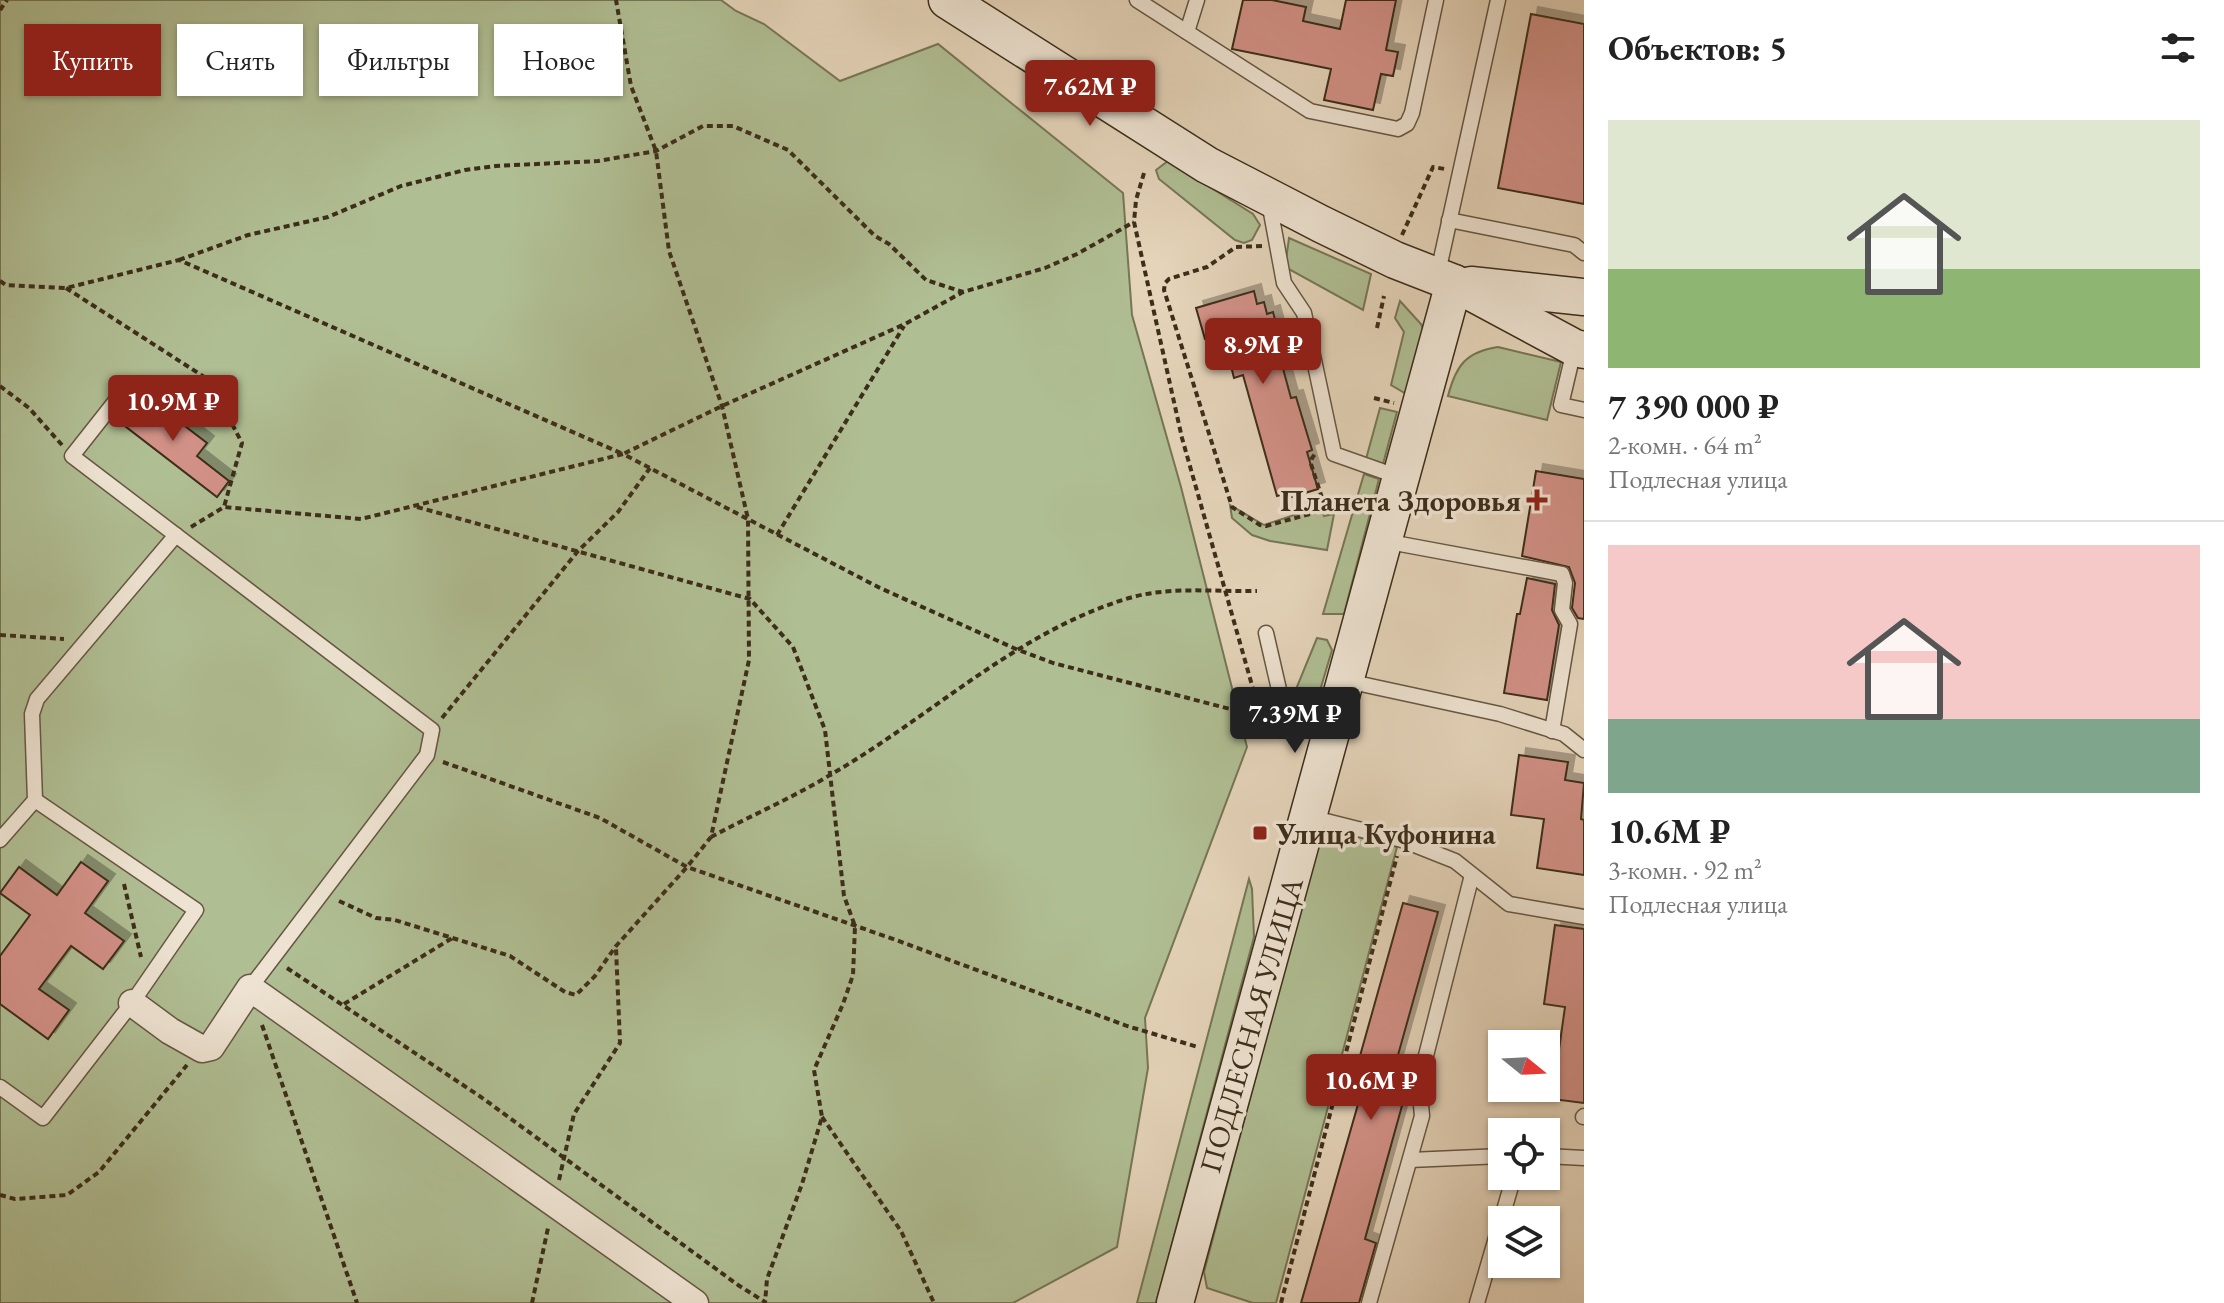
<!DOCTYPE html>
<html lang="ru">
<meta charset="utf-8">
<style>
:root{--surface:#fff;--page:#f2f2f2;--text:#222;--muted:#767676;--line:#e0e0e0;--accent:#8f2418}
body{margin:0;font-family:"EB Garamond",serif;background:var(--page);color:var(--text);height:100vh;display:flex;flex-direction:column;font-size:30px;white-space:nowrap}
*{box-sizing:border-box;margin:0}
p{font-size:26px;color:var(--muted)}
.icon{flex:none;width:44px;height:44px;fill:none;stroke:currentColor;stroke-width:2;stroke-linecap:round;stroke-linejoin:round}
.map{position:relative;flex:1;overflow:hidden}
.sheet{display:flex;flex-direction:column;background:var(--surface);width:640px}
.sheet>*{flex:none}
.banner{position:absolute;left:24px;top:24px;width:760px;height:72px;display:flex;gap:16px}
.needle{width:52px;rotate:108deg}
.buttons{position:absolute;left:1488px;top:1030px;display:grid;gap:16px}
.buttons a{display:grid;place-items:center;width:72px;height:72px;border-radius:0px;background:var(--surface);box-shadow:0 2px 6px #0004;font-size:40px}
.price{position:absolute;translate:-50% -68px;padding:0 18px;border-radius:8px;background:var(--accent);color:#fff;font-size:26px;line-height:52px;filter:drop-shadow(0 2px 4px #0008)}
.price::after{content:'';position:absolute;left:50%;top:48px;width:24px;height:18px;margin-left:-12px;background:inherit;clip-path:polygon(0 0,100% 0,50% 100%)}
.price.active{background:#222;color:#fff}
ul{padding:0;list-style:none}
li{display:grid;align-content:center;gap:16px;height:424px;padding:0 24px}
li+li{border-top:2px solid var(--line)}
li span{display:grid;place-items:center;height:248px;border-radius:0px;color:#555}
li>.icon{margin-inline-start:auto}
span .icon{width:144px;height:144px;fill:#fffc;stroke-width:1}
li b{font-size:34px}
h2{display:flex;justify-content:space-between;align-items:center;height:96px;padding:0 24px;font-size:34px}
.chip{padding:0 28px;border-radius:0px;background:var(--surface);box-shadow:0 2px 6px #0004;font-size:28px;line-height:72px}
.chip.active{background:var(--accent);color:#fff}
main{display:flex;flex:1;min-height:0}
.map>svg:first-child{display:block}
</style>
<main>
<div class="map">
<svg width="1584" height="1303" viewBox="0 0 1584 1303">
<defs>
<filter id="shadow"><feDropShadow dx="7" dy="-7" stdDeviation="0" flood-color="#0004"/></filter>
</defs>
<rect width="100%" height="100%" fill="#e5d4ba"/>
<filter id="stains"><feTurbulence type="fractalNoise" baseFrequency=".0025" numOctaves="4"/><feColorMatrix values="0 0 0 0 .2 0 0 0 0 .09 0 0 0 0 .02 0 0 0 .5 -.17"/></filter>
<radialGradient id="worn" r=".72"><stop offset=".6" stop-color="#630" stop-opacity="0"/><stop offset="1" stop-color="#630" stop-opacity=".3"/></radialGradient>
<g fill="#b0be93" stroke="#767656" stroke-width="2">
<path d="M0,0H721L736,11L764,24L840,81L938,44L1123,193L1132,315L1181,487L1247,747L1145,1018L1148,1068L1117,1247L1013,1303H0Z"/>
<path d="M1168,161L1253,214L1260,225L1252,240L1244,243L1235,240L1159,179L1156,170Z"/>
<path d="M1289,238L1371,274L1363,310L1285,267Z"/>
<path d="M1400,301L1421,324L1426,335L1413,398L1391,385L1404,332L1395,318Z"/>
<path d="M1498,347L1561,362L1547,420L1448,396C1456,365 1466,352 1498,347Z"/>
<path d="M1380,408L1397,412L1383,464L1366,459Z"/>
<path d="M1364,474L1379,479L1344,614H1323Z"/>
<path d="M1230,505L1264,525L1321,506L1324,516L1334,514L1327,550L1270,541L1252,535L1232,518Z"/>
<path d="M1317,638L1327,640L1332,650L1308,731L1294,694Z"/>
<path d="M1328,833H1343L1397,847L1276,1303H1253L1207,1288L1204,1272L1302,901L1317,847Z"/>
<path d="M1249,879L1252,889L1254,937L1156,1303H1137Z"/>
</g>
<g fill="#d29187" stroke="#3c2d1a" stroke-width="2" filter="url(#shadow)">
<path d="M1243,0H1272L1306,7L1303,21L1340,29L1346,0H1396L1386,50L1398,52L1393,76L1381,74L1373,110L1324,100L1331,69L1232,49Z"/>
<path d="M1531,14L1584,24V204L1498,188Z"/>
<path d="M1254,291L1257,304L1264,302L1267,314L1273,312L1286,360L1281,361L1291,398L1296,397L1312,450L1307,452L1318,489L1292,497L1291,492L1277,496L1243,375L1234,378L1228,354L1218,357L1212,337L1205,339L1196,308Z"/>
<path d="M143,394L207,443L197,456L229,481L217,497L121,423Z"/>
<path d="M1536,471L1584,479V619L1578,618L1572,608L1575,583L1569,567L1522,556Z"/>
<path d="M1527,578L1555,584L1552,610L1559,625L1547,700L1504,693L1517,614H1520Z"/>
<path d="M1519,755L1568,762L1565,780L1584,783L1581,819L1584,820V875L1537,868L1544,819L1511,815Z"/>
<path d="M81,862L108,881L85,913L124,941L103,969L71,946L39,989L69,1010L48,1039L0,1004V956L30,915L0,893L19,867L57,895Z"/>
<path d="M1403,903L1438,912L1393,1073L1410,1077L1365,1239L1376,1243L1359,1303H1301L1369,1066L1358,1063Z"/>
<path d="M1555,925L1584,929V1103L1552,1099L1565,1007L1544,1004Z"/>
</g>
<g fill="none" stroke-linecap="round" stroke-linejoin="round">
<defs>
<g id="lane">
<path d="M1137,0L1310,111L1398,129L1407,124L1412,113L1436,0"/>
<path d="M1187,32L1197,0"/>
<path d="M1269,202L1284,283L1304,313L1334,454L1399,477"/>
<path d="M1449,220L1574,245L1584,253"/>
<path d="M1437,277L1498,0"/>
<path d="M1574,350L1561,405L1584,410"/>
<path d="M117,399L72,456L432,730L427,755L250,988"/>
<path d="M1384,541L1562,574L1565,583L1562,610L1570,624L1552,731"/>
<path d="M1266,633L1283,707"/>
<path d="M1347,681L1500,714L1564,734L1584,750"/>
<path d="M1310,817L1402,840L1455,861L1509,904L1584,917"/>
<path d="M0,840L35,800L32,714L37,699L176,535"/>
<path d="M0,1087L43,1118L132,1003L196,910L35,800"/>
<path d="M1583,1117L1584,1116"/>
<path d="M1546,1156L1584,1158"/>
<path d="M1410,1160L1502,1156"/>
<path d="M1369,1303L1422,1116L1419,1083L1472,875"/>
<path d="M1477,1303L1514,1176"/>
</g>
<path id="street" d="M132,1003L170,1031L202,1049L211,1047L250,988L695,1303"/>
<g id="secondary">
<path d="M947,0L1207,165L1321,224L1395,260L1454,283L1575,348L1584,350"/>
<path d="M1471,285L1584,297"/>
<path d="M1175,1303L1454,283"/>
</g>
</defs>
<use href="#lane" stroke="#665742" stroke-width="17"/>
<use href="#street" stroke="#665742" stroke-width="29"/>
<use href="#secondary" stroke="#3c2d1a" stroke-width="39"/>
<g stroke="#3c2d1a" stroke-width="4" stroke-dasharray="6 4" stroke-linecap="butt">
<path d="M0,10L7,0"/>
<path d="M1144,173L1136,200L1134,222L1182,438L1261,717"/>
<path d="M1402,235L1433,167L1445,169"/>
<path d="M1262,246L1236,247L1207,267L1169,279L1165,283L1164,290L1232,507L1260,525L1266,526L1317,512L1322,508L1323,501L1311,464L1312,458L1316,453"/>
<path d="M179,260L248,235L328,217L401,186L465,170L496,166L598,161L656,151L703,126H733L788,150L875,236L889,244L926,280L963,292"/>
<path d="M0,281L6,285L66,288L179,260L623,454L722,406L905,324L963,292L1045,268L1077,254L1134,222"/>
<path d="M66,288L209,380L242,443L224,507"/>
<path d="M1377,328L1384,296"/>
<path d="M0,386L29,408L62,445"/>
<path d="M1374,398L1394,403"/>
<path d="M417,507L750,599L793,647L825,730L844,896L855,926L853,975L843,1004L814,1070L822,1117L802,1184L767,1279L765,1303"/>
<path d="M191,527L224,507L361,519L623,454L880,588L1016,649L1053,663L1261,717L1268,714"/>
<path d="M777,535L904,326"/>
<path d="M0,635L64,639"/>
<path d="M442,718L578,551L618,512L650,468"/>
<path d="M443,762L600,818L687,867L896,940L1127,1026L1198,1047"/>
<path d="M711,837C750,816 792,798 830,775C931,717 1016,632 1129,598C1171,586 1214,592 1257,591"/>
<path d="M124,884L141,957"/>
<path d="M339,901L376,918L395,920L510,956L565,992L576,995L595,976L616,946L687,867L711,837L749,660L748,519L722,406L669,251L656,151L631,86L616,0"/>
<path d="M287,968L481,1097L738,1285L765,1302"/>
<path d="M344,1004L454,937"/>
<path d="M262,1025L357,1303"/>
<path d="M822,1117L901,1231L934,1303"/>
<path d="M559,1180L574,1114L620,1043L616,948"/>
<path d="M0,1195L15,1199L67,1195L99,1172L187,1065"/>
<path d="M532,1303L548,1228"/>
<path d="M1281,1303L1397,856"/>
</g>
<use href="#lane" stroke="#eee3d2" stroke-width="14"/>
<use href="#street" stroke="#eee3d2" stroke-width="26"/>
<use href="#secondary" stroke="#eee3d2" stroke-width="36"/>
</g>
<g fill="#8f2418" stroke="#eee3d2" stroke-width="3">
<path d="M1533 488h8v8h8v8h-8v8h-8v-8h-8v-8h8z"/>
<rect x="1252" y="825" width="16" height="16" rx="4"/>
</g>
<g text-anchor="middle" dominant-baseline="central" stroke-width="7" stroke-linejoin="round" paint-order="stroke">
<g font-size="30" font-weight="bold" fill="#3c2d1a" stroke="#eee3d2" text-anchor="end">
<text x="1521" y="500">Планета Здоровья</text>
<text x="1276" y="833" text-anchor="start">Улица Куфонина</text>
</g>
<g font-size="30" fill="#3c2d1a" stroke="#eee3d2">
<text transform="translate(1251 1025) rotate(-74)">ПОДЛЕСНАЯ УЛИЦА</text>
</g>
</g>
<rect width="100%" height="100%" filter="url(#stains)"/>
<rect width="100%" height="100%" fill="url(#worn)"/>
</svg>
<div class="buttons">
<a><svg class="needle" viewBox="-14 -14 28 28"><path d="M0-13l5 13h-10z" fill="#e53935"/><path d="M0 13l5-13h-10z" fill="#767676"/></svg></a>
<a><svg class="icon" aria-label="locate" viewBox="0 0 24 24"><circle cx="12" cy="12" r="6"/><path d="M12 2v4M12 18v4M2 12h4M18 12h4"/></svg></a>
<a><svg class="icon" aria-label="layers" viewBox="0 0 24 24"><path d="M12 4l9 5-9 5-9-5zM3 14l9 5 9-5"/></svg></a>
</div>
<b class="price" style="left:1090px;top:128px">7.62M ₽</b>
<b class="price" style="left:1263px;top:386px">8.9M ₽</b>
<b class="price" style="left:173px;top:443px">10.9M ₽</b>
<b class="price active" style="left:1295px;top:755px">7.39M ₽</b>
<b class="price" style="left:1371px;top:1122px">10.6M ₽</b>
<div class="banner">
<a class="chip active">Купить</a>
<a class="chip">Снять</a>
<a class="chip">Фильтры</a>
<a class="chip">Новое</a>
</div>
</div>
<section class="sheet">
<h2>Объектов: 5<svg class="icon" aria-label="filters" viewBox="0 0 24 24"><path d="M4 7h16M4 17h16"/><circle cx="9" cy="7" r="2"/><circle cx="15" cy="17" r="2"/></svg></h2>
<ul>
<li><span style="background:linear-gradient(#dfe7d0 60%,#8fb573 0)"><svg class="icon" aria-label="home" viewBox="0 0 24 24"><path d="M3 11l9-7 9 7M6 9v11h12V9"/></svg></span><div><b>7 390 000 ₽</b><p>2-комн. · 64 m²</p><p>Подлесная улица</p></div></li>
<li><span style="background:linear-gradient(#f6c9c9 70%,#7fa58c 0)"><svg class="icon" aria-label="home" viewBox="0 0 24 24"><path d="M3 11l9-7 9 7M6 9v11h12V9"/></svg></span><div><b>10.6M ₽</b><p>3-комн. · 92 m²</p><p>Подлесная улица</p></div></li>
</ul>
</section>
</main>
